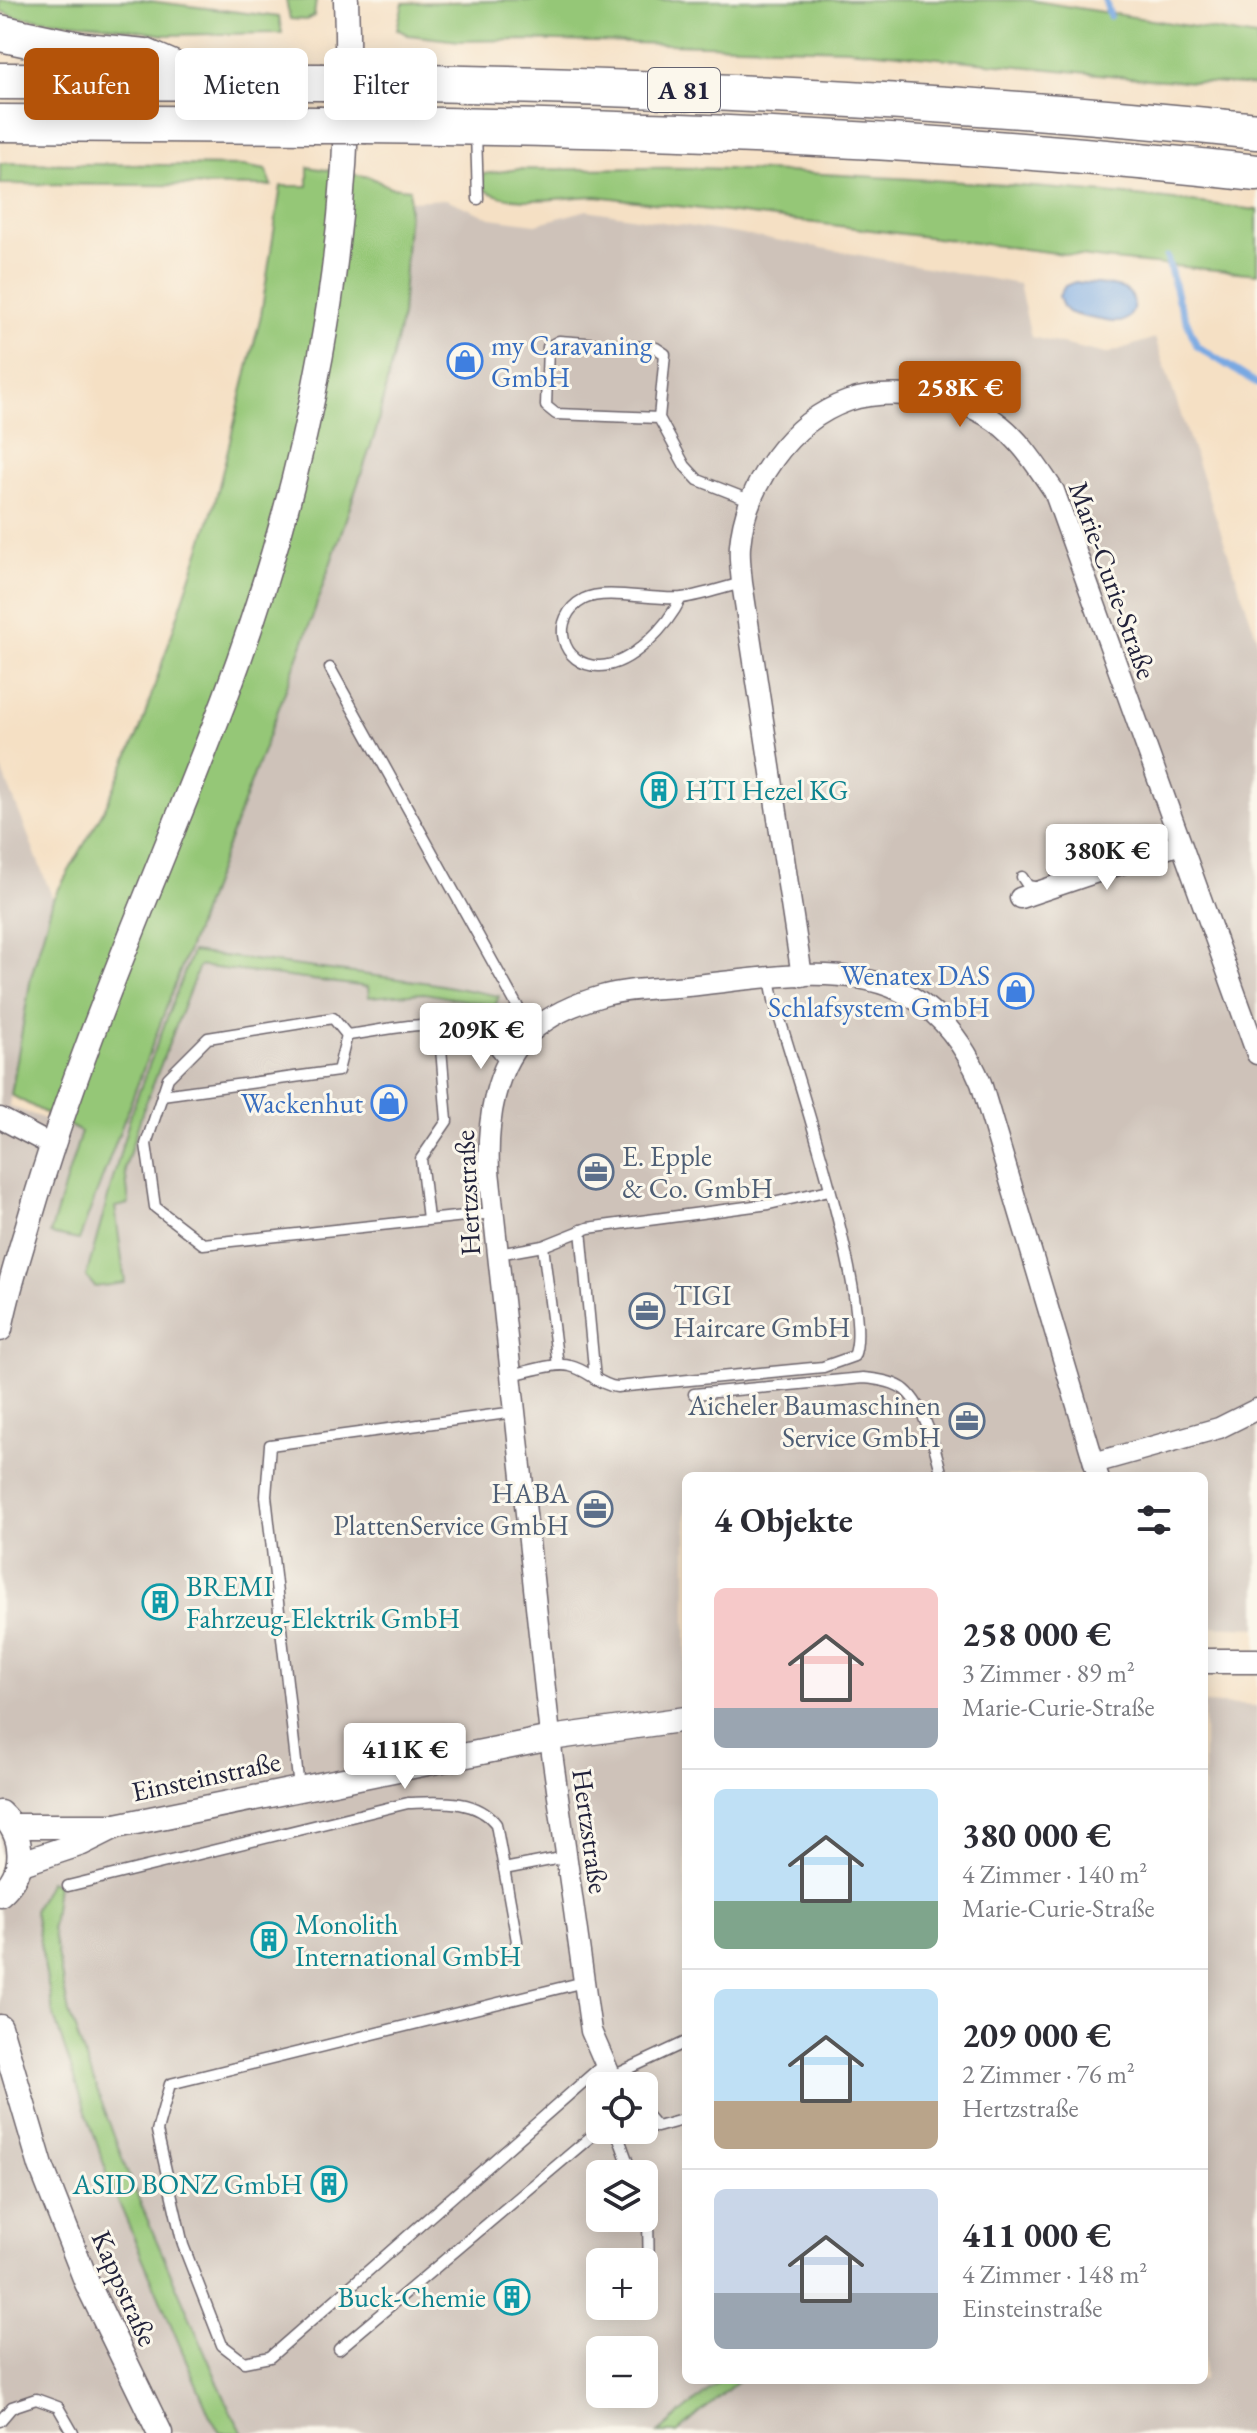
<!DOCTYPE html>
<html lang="de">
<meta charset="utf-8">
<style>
:root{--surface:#fff;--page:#f7f7f7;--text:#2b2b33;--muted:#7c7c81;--line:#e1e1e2;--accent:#b45309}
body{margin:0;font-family:"EB Garamond",serif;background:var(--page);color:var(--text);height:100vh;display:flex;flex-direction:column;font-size:30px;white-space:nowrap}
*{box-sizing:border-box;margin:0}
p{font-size:26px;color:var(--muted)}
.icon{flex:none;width:44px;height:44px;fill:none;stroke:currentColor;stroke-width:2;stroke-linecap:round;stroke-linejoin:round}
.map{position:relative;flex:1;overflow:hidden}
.drawer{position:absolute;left:682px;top:1472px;width:526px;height:912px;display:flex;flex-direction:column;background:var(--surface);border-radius:12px;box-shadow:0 4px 20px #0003}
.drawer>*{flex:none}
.top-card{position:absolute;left:24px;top:48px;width:538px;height:72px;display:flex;gap:16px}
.tools{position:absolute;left:586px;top:2072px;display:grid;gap:16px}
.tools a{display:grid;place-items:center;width:72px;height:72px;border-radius:12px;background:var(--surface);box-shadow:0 4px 20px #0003;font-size:40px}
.price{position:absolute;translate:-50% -68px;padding:0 18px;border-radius:8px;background:#fff;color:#222;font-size:26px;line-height:52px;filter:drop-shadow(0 2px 4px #0008)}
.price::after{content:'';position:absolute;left:50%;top:48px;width:24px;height:18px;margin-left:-12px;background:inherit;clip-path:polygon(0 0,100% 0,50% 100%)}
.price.current{background:var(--accent);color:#fff}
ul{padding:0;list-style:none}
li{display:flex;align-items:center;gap:24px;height:200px;padding:0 32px}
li+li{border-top:2px solid var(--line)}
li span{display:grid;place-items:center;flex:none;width:224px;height:160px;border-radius:12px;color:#555}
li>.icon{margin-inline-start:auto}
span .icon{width:96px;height:96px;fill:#fffc;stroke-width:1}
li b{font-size:34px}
h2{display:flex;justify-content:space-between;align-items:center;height:96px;padding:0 32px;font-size:34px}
.tag{padding:0 28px;border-radius:12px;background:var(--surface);box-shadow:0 4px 20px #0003;font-size:28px;line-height:72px}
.tag.current{background:var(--accent);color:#fff}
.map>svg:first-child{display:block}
</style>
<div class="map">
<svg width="1257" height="2433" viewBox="0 0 1257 2433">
<rect width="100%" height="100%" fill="#fbf7ec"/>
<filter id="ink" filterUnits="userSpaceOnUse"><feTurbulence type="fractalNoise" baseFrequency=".0125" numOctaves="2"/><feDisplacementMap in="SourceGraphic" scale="16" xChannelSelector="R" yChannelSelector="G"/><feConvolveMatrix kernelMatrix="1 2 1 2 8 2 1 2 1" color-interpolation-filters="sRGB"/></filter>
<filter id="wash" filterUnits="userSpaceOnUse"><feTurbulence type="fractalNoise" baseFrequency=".006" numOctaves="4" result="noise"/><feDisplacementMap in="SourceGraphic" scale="32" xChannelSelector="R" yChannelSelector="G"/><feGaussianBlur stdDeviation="1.8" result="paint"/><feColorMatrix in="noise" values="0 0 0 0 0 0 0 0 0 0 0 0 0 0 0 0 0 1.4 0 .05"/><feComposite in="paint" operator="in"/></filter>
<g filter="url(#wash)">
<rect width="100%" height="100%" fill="#f5e0c4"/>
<path fill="#cec2b9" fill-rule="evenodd" d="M446,199L491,218L536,224L587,210L788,242L1019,284L1031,337L1106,354L1155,338L1257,638V1628L1204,1626V1476H686V2380H1204V1703L1257,1706V2433H0V764L53,899L31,977L9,1106L81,1132L50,1234L79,1240L304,641L376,431L402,316L409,201ZM600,2086H644V2130H600ZM600,2174H644V2218H600ZM600,2262H644V2306H600ZM600,2350H644V2394H600Z"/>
<g fill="#95c777" stroke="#5c7459" stroke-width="2">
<path d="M0,0H141L279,17L282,33L164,35L102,25L16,17L0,11Z"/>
<path d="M286,0H316L314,16L306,20L290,19Z"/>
<path d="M548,0H1029L1257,37V86L1148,79L848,49L522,40L459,41L408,35L397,29L403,3Z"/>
<path d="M0,163L244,166L266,170L272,186L0,184Z"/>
<path d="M308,167L370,177L390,187L410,189L402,316L376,431L304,641L79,1240L50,1234L81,1132L11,1095L31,977L53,899L105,808L140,730L214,506L261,315L281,186H308Z"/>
<path d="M519,169C587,171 657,165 725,169C903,178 1080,186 1257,210V274L1112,260L596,196C562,197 513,208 483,189V174Z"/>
<path d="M192,952L430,983L499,996L495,1006L424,993L369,997L368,987L199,966L142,1113L125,1168L129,1204L115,1207L125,1283L95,1287L86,1277L132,1110Z"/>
<path d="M49,1881L57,1884L52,1928L69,2013L129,2177L230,2410L243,2433H220L210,2416L110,2182L54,2017L34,1911Z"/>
<path d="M721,2380H739L677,2433H658Z"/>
</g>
<path fill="#78a8e2" stroke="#4d658e" stroke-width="2" d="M1075,282C1087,284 1115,284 1125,290C1140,298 1134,321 1118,322C1111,323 1074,315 1068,312C1062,308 1061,302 1059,296L1065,286Z"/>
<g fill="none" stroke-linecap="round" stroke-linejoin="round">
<g stroke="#78a8e2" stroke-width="7">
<path d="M1105,0L1110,16"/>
<path d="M1167,257L1178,300L1197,346L1257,384"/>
</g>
</g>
</g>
<g filter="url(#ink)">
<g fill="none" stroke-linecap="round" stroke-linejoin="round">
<defs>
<g id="service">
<path d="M476,132L478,199"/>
<path d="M659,418L665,354L656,348L559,341L548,347L546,406L556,414L659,418L685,466L698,480L752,501"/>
<path d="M681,598C668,625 632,665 600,666C561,667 548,618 584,599C605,588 656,601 682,598C702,595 722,588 742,583"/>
<path d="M330,668L531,1031"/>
<path d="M1022,877L1028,886L1039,888"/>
<path d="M162,1095L338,1071L347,1035"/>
<path d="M493,1213L203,1244L155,1207L146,1144L168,1078L208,1038L333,1018L347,1035C391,1030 447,1012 485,1039C494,1045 500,1055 506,1063"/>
<path d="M428,1219L421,1159L447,1121L439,1024"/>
<path d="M581,1230L595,1379"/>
<path d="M543,1246L558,1365"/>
<path d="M498,1254L543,1246L588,1228L769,1204L829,1190"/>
<path d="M511,1375C527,1372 555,1362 570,1366C588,1370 599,1385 617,1387L823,1367L854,1356C875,1309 792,1061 774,1000L770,978"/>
<path d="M694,1394L863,1378C877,1379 894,1381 905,1390C925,1407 936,1451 942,1476"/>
<path d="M299,1788L266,1496L270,1445L515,1412"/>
<path d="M504,1869L566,1857"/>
<path d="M68,1886L408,1803C439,1802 476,1798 496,1824L517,1941L513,1953L478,1961"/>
<path d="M584,1982L170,2084L157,2131L183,2245L222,2345L244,2362L270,2357L605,2063"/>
<path d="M611,2077L686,2042"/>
<path d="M644,2112L657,2127L686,2119"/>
<path d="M616,2130L632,2174"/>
<path d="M644,2207L648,2217L649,2282"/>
<path d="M339,2349L600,2129"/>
<path d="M0,2421L12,2407L36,2399L58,2407L73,2433"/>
</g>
<g id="minor">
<path d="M1020,898L1180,844"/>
<path d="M802,976L742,583C741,571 739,558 740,546C745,486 790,421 848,401C867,394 889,394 909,395C938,395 971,404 995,421C1021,440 1036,465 1054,491L1257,1054"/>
<path d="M0,1118L51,1145"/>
<path d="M1094,1463L1219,1428L1257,1409"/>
<path d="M611,2077L591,2031L552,1754L489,1171C487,1125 493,1063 532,1031C552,1014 577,1003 602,996C629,988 659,989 687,986C751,980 838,962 898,990C938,1008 964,1043 981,1083L1098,1476"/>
</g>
<g id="tertiary">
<path d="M0,1329C7,1291 20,1253 31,1215C82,1039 159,872 224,701C309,474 356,242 346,0"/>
<path d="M1204,1661H1257"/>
<path d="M0,1813C25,1836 27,1871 0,1894"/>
<path d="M12,1826H116L551,1738L686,1719"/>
<path d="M19,1864L82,1843L116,1826"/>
<path d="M0,2027L41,2166L87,2283L160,2433"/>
</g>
<g id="motorway">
<path d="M0,33L84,51L145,57L177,71"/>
<path d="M0,81L321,82"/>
<path d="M369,82C666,87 962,100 1257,131"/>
<path d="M0,123L319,125"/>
<path d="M367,125C664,128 962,140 1257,173"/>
</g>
</defs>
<use href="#service" stroke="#6c646b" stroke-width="13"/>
<use href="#minor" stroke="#6c646b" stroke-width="23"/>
<use href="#tertiary" stroke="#6c646b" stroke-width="27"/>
<use href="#motorway" stroke="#6c646b" stroke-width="39"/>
<use href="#service" stroke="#fff" stroke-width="10"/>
<use href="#minor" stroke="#fff" stroke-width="20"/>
<use href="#tertiary" stroke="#fff" stroke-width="24"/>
<use href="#motorway" stroke="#fff" stroke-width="36"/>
<defs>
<g id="motorway-bridge">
<path d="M321,82H369"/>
<path d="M319,125H367"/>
</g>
</defs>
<use href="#motorway-bridge" stroke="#6c646b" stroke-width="39" stroke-linecap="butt"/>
<use href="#motorway-bridge" stroke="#fff" stroke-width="36"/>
</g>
</g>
<defs>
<symbol id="shop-ring" viewBox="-11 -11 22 22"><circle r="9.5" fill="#fbf7ec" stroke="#3f7fe0" stroke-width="1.5"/><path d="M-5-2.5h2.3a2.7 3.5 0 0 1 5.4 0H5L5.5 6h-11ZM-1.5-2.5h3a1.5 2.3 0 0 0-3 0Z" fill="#3f7fe0"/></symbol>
<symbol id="building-ring" viewBox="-11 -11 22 22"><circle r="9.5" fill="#fbf7ec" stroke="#0f9aa8" stroke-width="1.5"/><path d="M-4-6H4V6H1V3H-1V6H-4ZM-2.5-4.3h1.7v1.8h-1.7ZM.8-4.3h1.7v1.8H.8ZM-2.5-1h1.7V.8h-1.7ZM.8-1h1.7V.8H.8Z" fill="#0f9aa8"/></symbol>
<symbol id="office-ring" viewBox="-11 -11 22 22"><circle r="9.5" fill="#fbf7ec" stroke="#5c6f8a" stroke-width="1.5"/><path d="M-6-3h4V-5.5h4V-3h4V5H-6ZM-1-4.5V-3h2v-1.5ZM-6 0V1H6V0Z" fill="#5c6f8a"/></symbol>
</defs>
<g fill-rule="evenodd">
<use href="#shop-ring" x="445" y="341" width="40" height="40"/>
<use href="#building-ring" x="639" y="770" width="40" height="40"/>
<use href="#shop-ring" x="996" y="971" width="40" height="40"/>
<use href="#shop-ring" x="369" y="1083" width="40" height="40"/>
<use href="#office-ring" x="576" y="1152" width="40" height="40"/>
<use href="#office-ring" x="627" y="1291" width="40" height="40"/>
<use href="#office-ring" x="947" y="1401" width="40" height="40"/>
<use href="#office-ring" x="575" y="1489" width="40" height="40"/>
<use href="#building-ring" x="140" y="1582" width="40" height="40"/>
<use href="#building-ring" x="249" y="1920" width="40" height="40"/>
<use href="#building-ring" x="309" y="2164" width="40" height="40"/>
<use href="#building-ring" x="492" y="2277" width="40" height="40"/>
</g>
<g text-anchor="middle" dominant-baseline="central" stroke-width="6" stroke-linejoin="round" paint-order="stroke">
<rect fill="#fbf7ec" stroke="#636270" stroke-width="2" x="648" y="68" width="72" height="44" rx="6"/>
<g font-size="26" font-weight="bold" fill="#22223b">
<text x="684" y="90">A 81</text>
</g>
<g font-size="28" fill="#366cbe" stroke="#fbf7ec" text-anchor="end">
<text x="491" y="345" text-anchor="start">my Caravaning<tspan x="491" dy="32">GmbH</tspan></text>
<text x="990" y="975">Wenatex DAS<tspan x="990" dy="32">Schlafsystem GmbH</tspan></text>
<text x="363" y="1103">Wackenhut</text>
</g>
<g font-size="28" fill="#22223b" stroke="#fbf7ec">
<text transform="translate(1113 580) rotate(70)">Marie-Curie-Straße</text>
<text transform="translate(467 1193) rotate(-93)">Hertzstraße</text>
<text transform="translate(206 1776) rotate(-12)">Einsteinstraße</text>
<text transform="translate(591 1831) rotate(82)">Hertzstraße</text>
<text transform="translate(125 2288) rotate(66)">Kappstraße</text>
</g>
<g font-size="28" fill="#0d838f" stroke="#fbf7ec" text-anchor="start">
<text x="685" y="790">HTI Hezel KG</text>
<text x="186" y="1586">BREMI<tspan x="186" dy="32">Fahrzeug-Elektrik GmbH</tspan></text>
<text x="295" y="1924">Monolith<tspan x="295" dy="32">International GmbH</tspan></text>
<text x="303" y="2184" text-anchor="end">ASID BONZ GmbH</text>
<text x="486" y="2297" text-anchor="end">Buck-Chemie</text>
</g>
<g font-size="28" fill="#4e5e75" stroke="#fbf7ec" text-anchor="start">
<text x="622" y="1156">E. Epple<tspan x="622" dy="32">&amp; Co. GmbH</tspan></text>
<text x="673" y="1295">TIGI<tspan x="673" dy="32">Haircare GmbH</tspan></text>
<text x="941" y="1405" text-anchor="end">Aicheler Baumaschinen<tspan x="941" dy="32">Service GmbH</tspan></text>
<text x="569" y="1493" text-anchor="end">HABA<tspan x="569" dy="32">PlattenService GmbH</tspan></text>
</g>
</g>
</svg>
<div class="tools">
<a><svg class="icon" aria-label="locate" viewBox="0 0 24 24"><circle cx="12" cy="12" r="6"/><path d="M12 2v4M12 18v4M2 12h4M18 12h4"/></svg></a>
<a><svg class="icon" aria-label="layers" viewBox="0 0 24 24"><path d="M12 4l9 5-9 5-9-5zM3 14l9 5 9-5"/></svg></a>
<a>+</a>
<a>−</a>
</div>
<b class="price current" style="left:960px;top:429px">258K €</b>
<b class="price" style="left:1107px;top:892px">380K €</b>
<b class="price" style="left:481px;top:1071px">209K €</b>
<b class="price" style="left:405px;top:1791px">411K €</b>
<div class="top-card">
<a class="tag current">Kaufen</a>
<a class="tag">Mieten</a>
<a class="tag">Filter</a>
</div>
<section class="drawer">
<h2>4 Objekte<svg class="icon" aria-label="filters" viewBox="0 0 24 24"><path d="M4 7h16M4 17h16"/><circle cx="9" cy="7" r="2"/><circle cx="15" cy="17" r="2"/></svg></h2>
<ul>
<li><span style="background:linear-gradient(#f6c9c9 75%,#9aa5b1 0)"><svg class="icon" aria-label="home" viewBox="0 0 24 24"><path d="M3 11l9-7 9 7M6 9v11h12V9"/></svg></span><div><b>258 000 €</b><p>3 Zimmer · 89 m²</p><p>Marie-Curie-Straße</p></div></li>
<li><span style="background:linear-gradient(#bfe0f5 70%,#7fa58c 0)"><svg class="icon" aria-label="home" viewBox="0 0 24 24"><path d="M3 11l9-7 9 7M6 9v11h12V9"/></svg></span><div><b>380 000 €</b><p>4 Zimmer · 140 m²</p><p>Marie-Curie-Straße</p></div></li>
<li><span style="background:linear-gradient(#bfe0f5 70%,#b9a48a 0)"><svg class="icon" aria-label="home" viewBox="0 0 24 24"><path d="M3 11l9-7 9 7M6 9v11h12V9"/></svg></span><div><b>209 000 €</b><p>2 Zimmer · 76 m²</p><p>Hertzstraße</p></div></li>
<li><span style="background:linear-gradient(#c9d6e8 65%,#9aa5b1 0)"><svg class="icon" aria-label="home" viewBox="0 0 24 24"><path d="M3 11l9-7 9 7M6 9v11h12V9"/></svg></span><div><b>411 000 €</b><p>4 Zimmer · 148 m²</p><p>Einsteinstraße</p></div></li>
</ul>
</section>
</div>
